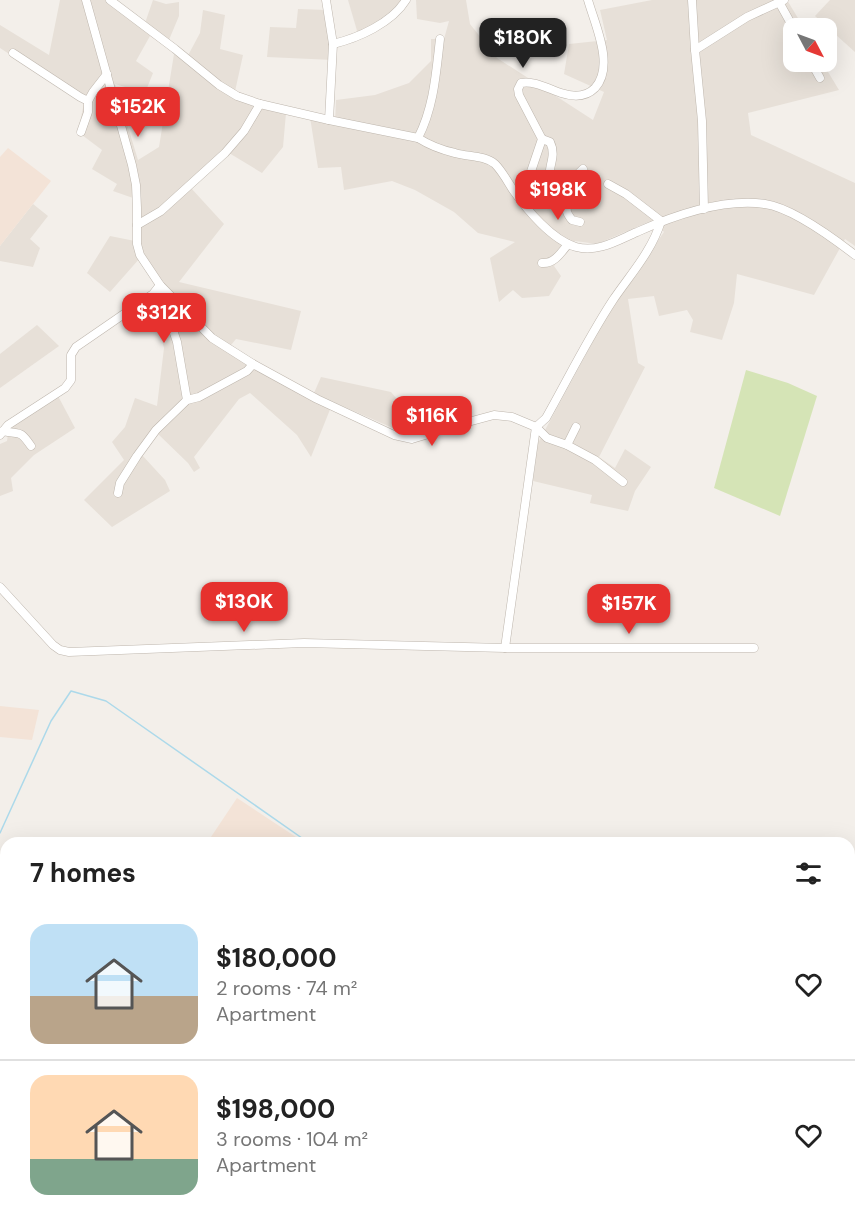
<!DOCTYPE html>
<meta charset="utf-8">
<style>
:root{--surface:#fff;--page:#f2f2f2;--text:#222;--muted:#767676;--line:#e0e0e0;--accent:#e6312e}
body{margin:0;font-family:"DM Sans",sans-serif;background:var(--page);color:var(--text);height:100vh;display:flex;flex-direction:column;font-size:22px;white-space:nowrap}
*{box-sizing:border-box;margin:0}
p{font-size:20px;color:var(--muted)}
.icon{flex:none;width:33px;height:33px;fill:none;stroke:currentColor;stroke-width:2;stroke-linecap:round;stroke-linejoin:round}
.map{position:relative;flex:1;overflow:hidden}
.side{position:absolute;left:0px;top:837px;width:855px;height:386px;display:flex;flex-direction:column;background:var(--surface);border-radius:18px 18px 0 0;box-shadow:0 6px 24px #0002}
.side>*{flex:none}
.needle{width:39px;rotate:131deg}
.buttons{position:absolute;left:783px;top:18px;display:grid;gap:12px}
.buttons a{display:grid;place-items:center;width:54px;height:54px;border-radius:12px;background:var(--surface);box-shadow:0 6px 24px #0002;font-size:30px}
.price{position:absolute;translate:-50% -51px;padding:0 14px;border-radius:12px;background:var(--accent);color:#fff;font-size:20px;line-height:39px;filter:drop-shadow(0 2px 3px #0008)}
.price::after{content:'';position:absolute;left:50%;top:36px;width:18px;height:14px;margin-left:-9px;background:inherit;clip-path:polygon(0 0,100% 0,50% 100%)}
.price.current{background:#222;color:#fff}
ul{padding:0;list-style:none}
li{display:flex;align-items:center;gap:18px;height:150px;padding:0 30px}
li+li{border-top:2px solid var(--line)}
li span{display:grid;place-items:center;flex:none;width:168px;height:120px;border-radius:18px;color:#555}
li>.icon{margin-inline-start:auto}
span .icon{width:72px;height:72px;fill:#fffc;stroke-width:1}
li b{font-size:26px}
h2{display:flex;justify-content:space-between;align-items:center;height:72px;padding:0 30px;font-size:26px}
.map>svg:first-child{display:block}
</style>
<div class="map">
<svg width="855" height="1222" viewBox="0 0 855 1222">
<rect width="100%" height="100%" fill="#f3efea"/>
<g fill="#e7e0d8">
<path d="M60,0H117L145,23L153,0L166,4L179,2V16L166,47L150,36L136,61L153,73L145,93L115,84L138,160L159,147L174,54L185,61L200,33L203,10L225,15L220,49L243,55L234,96L286,113L283,147L262,173L229,153L191,188L224,224L179,282L301,311L291,350L236,339L231,345L260,364L314,393L321,377L391,392L418,424L431,419L437,397L453,401L448,426L409,435L333,402L311,457L297,435L250,393L239,399L194,457L200,468L194,472L188,463L158,434L142,455L165,480L170,491L112,527L84,500L124,460L112,442L125,427L135,398L157,406L164,348L149,294L158,284L140,258L110,292L87,273L110,236L135,241L133,198L113,191L117,184L92,169L102,150L78,132L84,103L0,48V25L49,55Z"/>
<path d="M348,0H407L373,27L358,34Z"/>
<path d="M416,0H466L470,24L497,58L593,120L604,92L564,74L569,44L607,40L600,10L652,0H787L804,28H794V62H822L839,90L748,113L751,135L855,183V246L845,239L814,295L737,274L734,303L722,340L690,332L693,320L687,310L659,316L654,296L628,299L638,363L645,367L599,457L615,468L625,449L651,467L635,491L628,511L590,503L592,495L533,481L538,443L611,308L664,232L653,220L597,244L575,241L554,266L561,276L549,296L522,298L513,290L499,302L490,258L515,242L478,233L454,212L415,190L392,181L344,190L341,167L318,168L310,117L335,123L336,100L375,95L409,83L431,61V39H444L449,21L440,23L417,19Z"/>
<path d="M830,0H855V52L815,16Z"/>
<path d="M298,9L327,10L333,60L267,57L270,27L296,28Z"/>
<path d="M33,204L48,216L30,239L40,248L33,267L0,261V246Z"/>
<path d="M37,325L59,346L0,388V354Z"/>
<path d="M58,396L75,428L34,455L11,478L13,491L0,496V444L7,441L9,427Z"/>
</g>
<g fill="#f3e3d7">
<path d="M8,148L51,181L0,246V157Z"/>
<path d="M0,706L39,710L32,740L0,737Z"/>
<path d="M237,798L305,843H207Z"/>
<path d="M0,910L6,912V1003L0,1000Z"/>
<path d="M226,1216L283,1217L291,1222H223Z"/>
</g>
<path fill="#d5e4b6" d="M746,370L788,383L817,396L780,516L714,488Z"/>
<g fill="none" stroke-linecap="round" stroke-linejoin="round">
<g stroke="#acd9ea" stroke-width="1.5">
<path d="M0,833L51,721L71,691L106,701L309,843"/>
<path d="M849,1145L855,1147"/>
</g>
<defs>
<g id="minor">
<path d="M86,0L132,165L136,185L137,208V244L140,255L160,285L212,338L253,364L317,399L394,435L412,439L468,422L494,415L512,417L536,427L547,438L567,445L595,460L623,482"/>
<path d="M110,0L175,49L219,85L237,96L260,104L329,120L418,138C429,145 442,150 455,153C468,157 484,155 495,164C502,171 508,182 513,190C527,210 552,240 576,247C598,253 618,240 637,232C675,215 723,198 765,204C793,208 833,238 855,255"/>
<path d="M326,0L333,44L329,120"/>
<path d="M692,0L695,50L702,121L704,209"/>
<path d="M779,2L794,29"/>
<path d="M333,44C358,38 392,23 406,0"/>
<path d="M695,50L747,17L784,0"/>
<path d="M13,53L80,97L88,101"/>
<path d="M811,62L820,78"/>
<path d="M81,132L88,112V101L93,92L107,74"/>
<path d="M418,138C434,107 436,73 440,39"/>
<path d="M542,139L550,142C560,162 537,175 561,190L583,169"/>
<path d="M608,184L626,194L661,221"/>
<path d="M561,190C571,199 565,201 567,212C567,213 571,219 572,220L580,222"/>
<path d="M521,201L542,139L519,95L518,89L521,83C533,80 549,89 561,93C573,97 585,98 595,88C615,66 595,25 588,0"/>
<path d="M137,225L161,211L225,153L244,131L260,104"/>
<path d="M542,263C554,264 561,253 568,244"/>
<path d="M160,287L162,297L177,342L187,400"/>
<path d="M3,431C21,435 19,429 31,446"/>
<path d="M0,435L8,425L65,388L71,380V355L76,347L153,294L160,285"/>
<path d="M567,445L576,427"/>
<path d="M118,493L120,483L137,456L156,430L187,400L199,397L247,371L253,364"/>
<path d="M0,587L53,645L60,650L69,652L304,643L505,648H754"/>
<path d="M505,648L536,427L546,418C568,379 588,338 613,300C630,275 652,251 661,221"/>
</g>
</defs>
<use href="#minor" stroke="#beb6ad" stroke-width="9"/>
<use href="#minor" stroke="#fff" stroke-width="8"/>
</g>
</svg>
<div class="buttons">
<a><svg class="needle" viewBox="-14 -14 28 28"><path d="M0-13l5 13h-10z" fill="#e53935"/><path d="M0 13l5-13h-10z" fill="#767676"/></svg></a>
</div>
<b class="price current" style="left:523px;top:69px">$180K</b>
<b class="price" style="left:138px;top:138px">$152K</b>
<b class="price" style="left:558px;top:221px">$198K</b>
<b class="price" style="left:164px;top:344px">$312K</b>
<b class="price" style="left:432px;top:447px">$116K</b>
<b class="price" style="left:244px;top:633px">$130K</b>
<b class="price" style="left:629px;top:635px">$157K</b>
<section class="side">
<h2>7 homes<svg class="icon" aria-label="filters" viewBox="0 0 24 24"><path d="M4 7h16M4 17h16"/><circle cx="9" cy="7" r="2"/><circle cx="15" cy="17" r="2"/></svg></h2>
<ul>
<li><span style="background:linear-gradient(#bfe0f5 60%,#b9a48a 0)"><svg class="icon" aria-label="home" viewBox="0 0 24 24"><path d="M3 11l9-7 9 7M6 9v11h12V9"/></svg></span><div><b>$180,000</b><p>2 rooms · 74 m²</p><p>Apartment</p></div><svg class="icon" aria-label="heart" viewBox="0 0 24 24"><path d="M12 20l-8-8c-3-5 5-10 8-4 3-6 11-1 8 4z"/></svg></li>
<li><span style="background:linear-gradient(#ffd9b3 70%,#7fa58c 0)"><svg class="icon" aria-label="home" viewBox="0 0 24 24"><path d="M3 11l9-7 9 7M6 9v11h12V9"/></svg></span><div><b>$198,000</b><p>3 rooms · 104 m²</p><p>Apartment</p></div><svg class="icon" aria-label="heart" viewBox="0 0 24 24"><path d="M12 20l-8-8c-3-5 5-10 8-4 3-6 11-1 8 4z"/></svg></li>
</ul>
</section>
</div>
